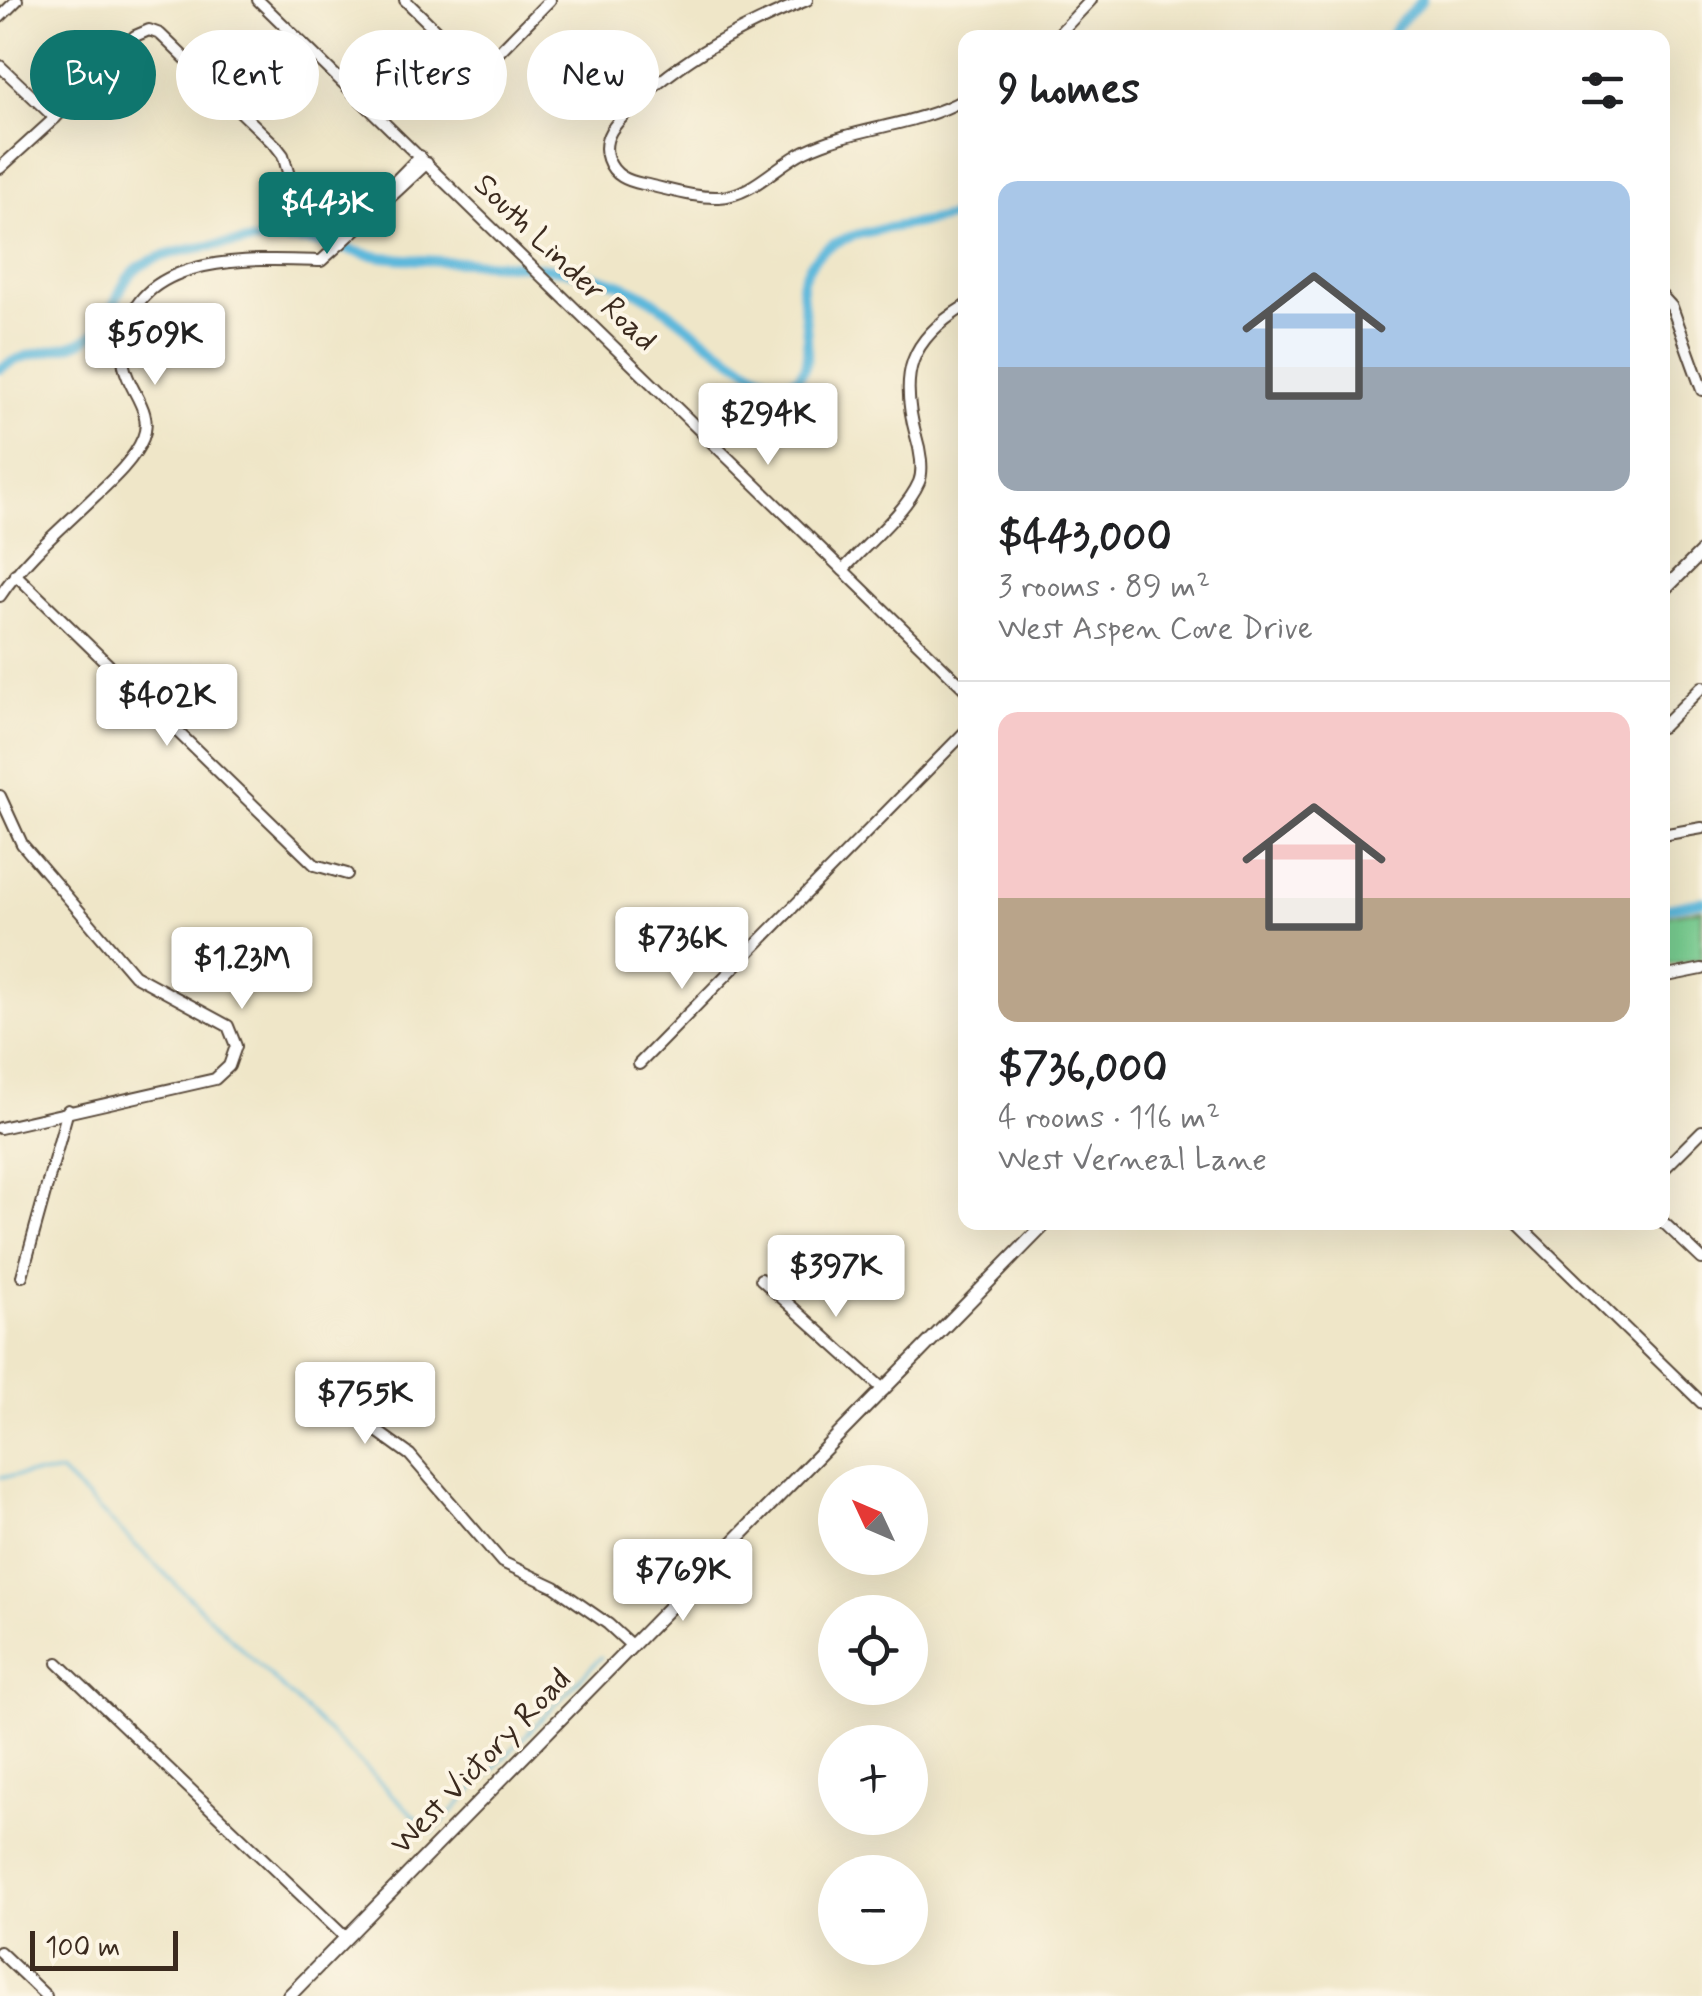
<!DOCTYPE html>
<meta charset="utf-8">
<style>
:root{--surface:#fff;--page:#f6f6f6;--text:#202124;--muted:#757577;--line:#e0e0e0;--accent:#0f766e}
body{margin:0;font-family:Mynerve,sans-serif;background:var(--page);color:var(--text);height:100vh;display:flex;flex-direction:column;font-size:38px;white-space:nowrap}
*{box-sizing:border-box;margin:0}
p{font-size:32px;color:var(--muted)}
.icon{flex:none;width:55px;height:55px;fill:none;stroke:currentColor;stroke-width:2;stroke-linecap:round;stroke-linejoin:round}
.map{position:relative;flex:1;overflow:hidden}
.drawer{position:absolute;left:958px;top:30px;width:712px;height:1200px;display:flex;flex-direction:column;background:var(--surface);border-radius:20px;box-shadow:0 10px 40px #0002}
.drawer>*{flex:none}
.hud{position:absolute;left:30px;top:30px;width:778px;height:90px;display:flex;gap:20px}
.needle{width:65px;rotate:314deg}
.controls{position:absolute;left:818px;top:1465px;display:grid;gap:20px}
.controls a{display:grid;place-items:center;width:110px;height:110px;border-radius:50%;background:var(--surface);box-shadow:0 10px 40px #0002;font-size:50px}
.scale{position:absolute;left:30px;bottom:25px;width:148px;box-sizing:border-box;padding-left:10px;border:5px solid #3b2a1e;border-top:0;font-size:28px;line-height:35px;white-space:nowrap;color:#3b2a1e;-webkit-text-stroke:8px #fcf5e5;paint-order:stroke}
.price{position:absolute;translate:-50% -85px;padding:0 22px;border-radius:10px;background:#fff;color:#222;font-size:32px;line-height:65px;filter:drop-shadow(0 2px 5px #0008)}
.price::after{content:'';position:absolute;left:50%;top:60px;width:30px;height:22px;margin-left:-15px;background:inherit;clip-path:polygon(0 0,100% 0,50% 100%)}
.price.active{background:var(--accent);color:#fff}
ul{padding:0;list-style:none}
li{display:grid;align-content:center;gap:20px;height:530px;padding:0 40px}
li+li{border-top:2px solid var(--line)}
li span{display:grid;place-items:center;height:310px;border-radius:20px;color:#555}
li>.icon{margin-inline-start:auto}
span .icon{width:180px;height:180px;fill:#fffc;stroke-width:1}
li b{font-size:42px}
h2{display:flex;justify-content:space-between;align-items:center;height:120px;padding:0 40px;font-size:42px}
.tag{padding:0 35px;border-radius:45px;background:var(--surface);box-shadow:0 10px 40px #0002;font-size:35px;line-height:90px}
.tag.active{background:var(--accent);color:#fff}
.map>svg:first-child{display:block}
</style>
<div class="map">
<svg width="1702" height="1996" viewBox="0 0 1702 1996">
<rect width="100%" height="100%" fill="#fcf5e5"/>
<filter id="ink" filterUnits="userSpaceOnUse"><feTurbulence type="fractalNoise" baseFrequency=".01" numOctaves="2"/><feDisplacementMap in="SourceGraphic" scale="20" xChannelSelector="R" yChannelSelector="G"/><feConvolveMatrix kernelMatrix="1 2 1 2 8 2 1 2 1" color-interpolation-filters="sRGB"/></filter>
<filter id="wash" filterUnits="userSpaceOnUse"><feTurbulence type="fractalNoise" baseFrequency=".0048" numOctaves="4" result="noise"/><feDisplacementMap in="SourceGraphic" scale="40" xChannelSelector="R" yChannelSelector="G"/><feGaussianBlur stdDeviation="2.25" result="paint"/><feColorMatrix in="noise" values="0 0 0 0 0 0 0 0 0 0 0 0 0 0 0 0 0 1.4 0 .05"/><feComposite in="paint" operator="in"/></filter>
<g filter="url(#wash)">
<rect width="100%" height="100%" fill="#efe6c8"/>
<path fill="#76ca8e" stroke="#587a56" stroke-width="2.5" d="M1702,909V959L1671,964L1666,961L1663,916Z"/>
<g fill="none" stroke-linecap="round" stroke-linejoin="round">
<path stroke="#5db8db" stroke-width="2.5" d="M0,1477L60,1472L432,1833L601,1657"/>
<g stroke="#5db8db" stroke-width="10">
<path d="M1390,38L1397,26L1422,0"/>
<path d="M0,369C30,347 67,354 91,336C117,318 115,279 144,264C181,245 251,241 293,240C322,240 353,253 382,257C462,266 579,256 649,298C676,314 763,391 790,382C821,372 801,310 802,284C803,277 807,271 811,264C835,223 924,229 965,212"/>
<path d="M1662,909L1702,901"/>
</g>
</g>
</g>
<g filter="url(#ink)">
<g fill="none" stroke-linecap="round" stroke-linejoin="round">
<defs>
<g id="minor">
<path d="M258,0L965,689"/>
<path d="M405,0L460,54L479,61L496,55L550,0"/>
<path d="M807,0C742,27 682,57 632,107C618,121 600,137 608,159C614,176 628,181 643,184C668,189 694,198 719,197C752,196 776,165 805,151C857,126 915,127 965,99"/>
<path d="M0,17L17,0"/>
<path d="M1055,38L1091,0"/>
<path d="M0,66L55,118"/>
<path d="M420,156L360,217L341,243L427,163"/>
<path d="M0,168L55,118L135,36L149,30L160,34L276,146L283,155L290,179"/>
<path d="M1662,296L1672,307L1702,390"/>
<path d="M843,570C865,545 906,512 919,482C924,470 920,449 916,436C899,374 909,340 965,306"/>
<path d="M15,574L315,865L347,874"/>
<path d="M0,596C25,558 62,528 95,496C112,480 134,460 143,438C154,411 129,391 124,366C122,354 124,340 127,328C146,252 260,259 321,261L341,243"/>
<path d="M1662,727L1702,687"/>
<path d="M0,796L22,844L134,975L228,1026L236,1046L229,1066L215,1079L0,1128"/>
<path d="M1662,835L1702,828"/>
<path d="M1662,977L1702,969"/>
<path d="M639,1064L965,732"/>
<path d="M1662,1171L1702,1131"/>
<path d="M1662,1221L1702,1259"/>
<path d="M1516,1222L1702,1403"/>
<path d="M22,1276L68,1110"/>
<path d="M761,1279L884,1390"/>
<path d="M324,1393L410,1455L502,1562L555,1587L608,1624L632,1646"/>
<path d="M58,1663L346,1938"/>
<path d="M0,1952L46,1996"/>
</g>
<g id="major">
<path d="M1662,592L1702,552"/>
<path d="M289,1996L1047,1222"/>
</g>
</defs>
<use href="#minor" stroke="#564638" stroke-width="14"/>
<use href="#major" stroke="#564638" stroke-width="16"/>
<use href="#minor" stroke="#fff" stroke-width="10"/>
<use href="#major" stroke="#fff" stroke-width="12"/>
</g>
</g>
<g text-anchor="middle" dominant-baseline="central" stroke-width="8" stroke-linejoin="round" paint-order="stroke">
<g font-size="32" fill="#3b2a1e" stroke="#fcf5e5">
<text transform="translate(565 263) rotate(44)">South Linder Road</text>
<text transform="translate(481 1762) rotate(-46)">West Victory Road</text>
</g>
</g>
</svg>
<div class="controls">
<a><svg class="needle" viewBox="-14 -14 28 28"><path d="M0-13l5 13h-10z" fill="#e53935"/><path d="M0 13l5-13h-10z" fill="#757577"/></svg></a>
<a><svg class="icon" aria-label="locate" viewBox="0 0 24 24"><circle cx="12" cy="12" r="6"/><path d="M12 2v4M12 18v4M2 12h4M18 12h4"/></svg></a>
<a>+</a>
<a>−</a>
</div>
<div class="scale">100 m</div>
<b class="price active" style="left:327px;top:257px">$443K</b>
<b class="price" style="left:155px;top:388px">$509K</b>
<b class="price" style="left:768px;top:468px">$294K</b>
<b class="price" style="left:167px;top:749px">$402K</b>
<b class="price" style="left:682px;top:992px">$736K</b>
<b class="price" style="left:242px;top:1012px">$1.23M</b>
<b class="price" style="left:836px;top:1320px">$397K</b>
<b class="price" style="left:365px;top:1447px">$755K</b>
<b class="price" style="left:683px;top:1624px">$769K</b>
<div class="hud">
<a class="tag active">Buy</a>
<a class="tag">Rent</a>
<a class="tag">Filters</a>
<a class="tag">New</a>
</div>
<section class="drawer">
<h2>9 homes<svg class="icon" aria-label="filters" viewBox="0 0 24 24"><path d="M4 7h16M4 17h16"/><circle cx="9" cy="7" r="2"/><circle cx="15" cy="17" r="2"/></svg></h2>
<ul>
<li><span style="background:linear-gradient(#a9c7e8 60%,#9aa5b1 0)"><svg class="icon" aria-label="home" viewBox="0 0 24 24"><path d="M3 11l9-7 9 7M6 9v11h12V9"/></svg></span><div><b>$443,000</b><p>3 rooms · 89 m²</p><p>West Aspen Cove Drive</p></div></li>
<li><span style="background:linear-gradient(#f6c9c9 60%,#b9a48a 0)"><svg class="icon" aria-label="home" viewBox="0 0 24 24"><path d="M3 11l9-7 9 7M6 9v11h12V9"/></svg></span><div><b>$736,000</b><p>4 rooms · 116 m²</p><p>West Verneal Lane</p></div></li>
</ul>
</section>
</div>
